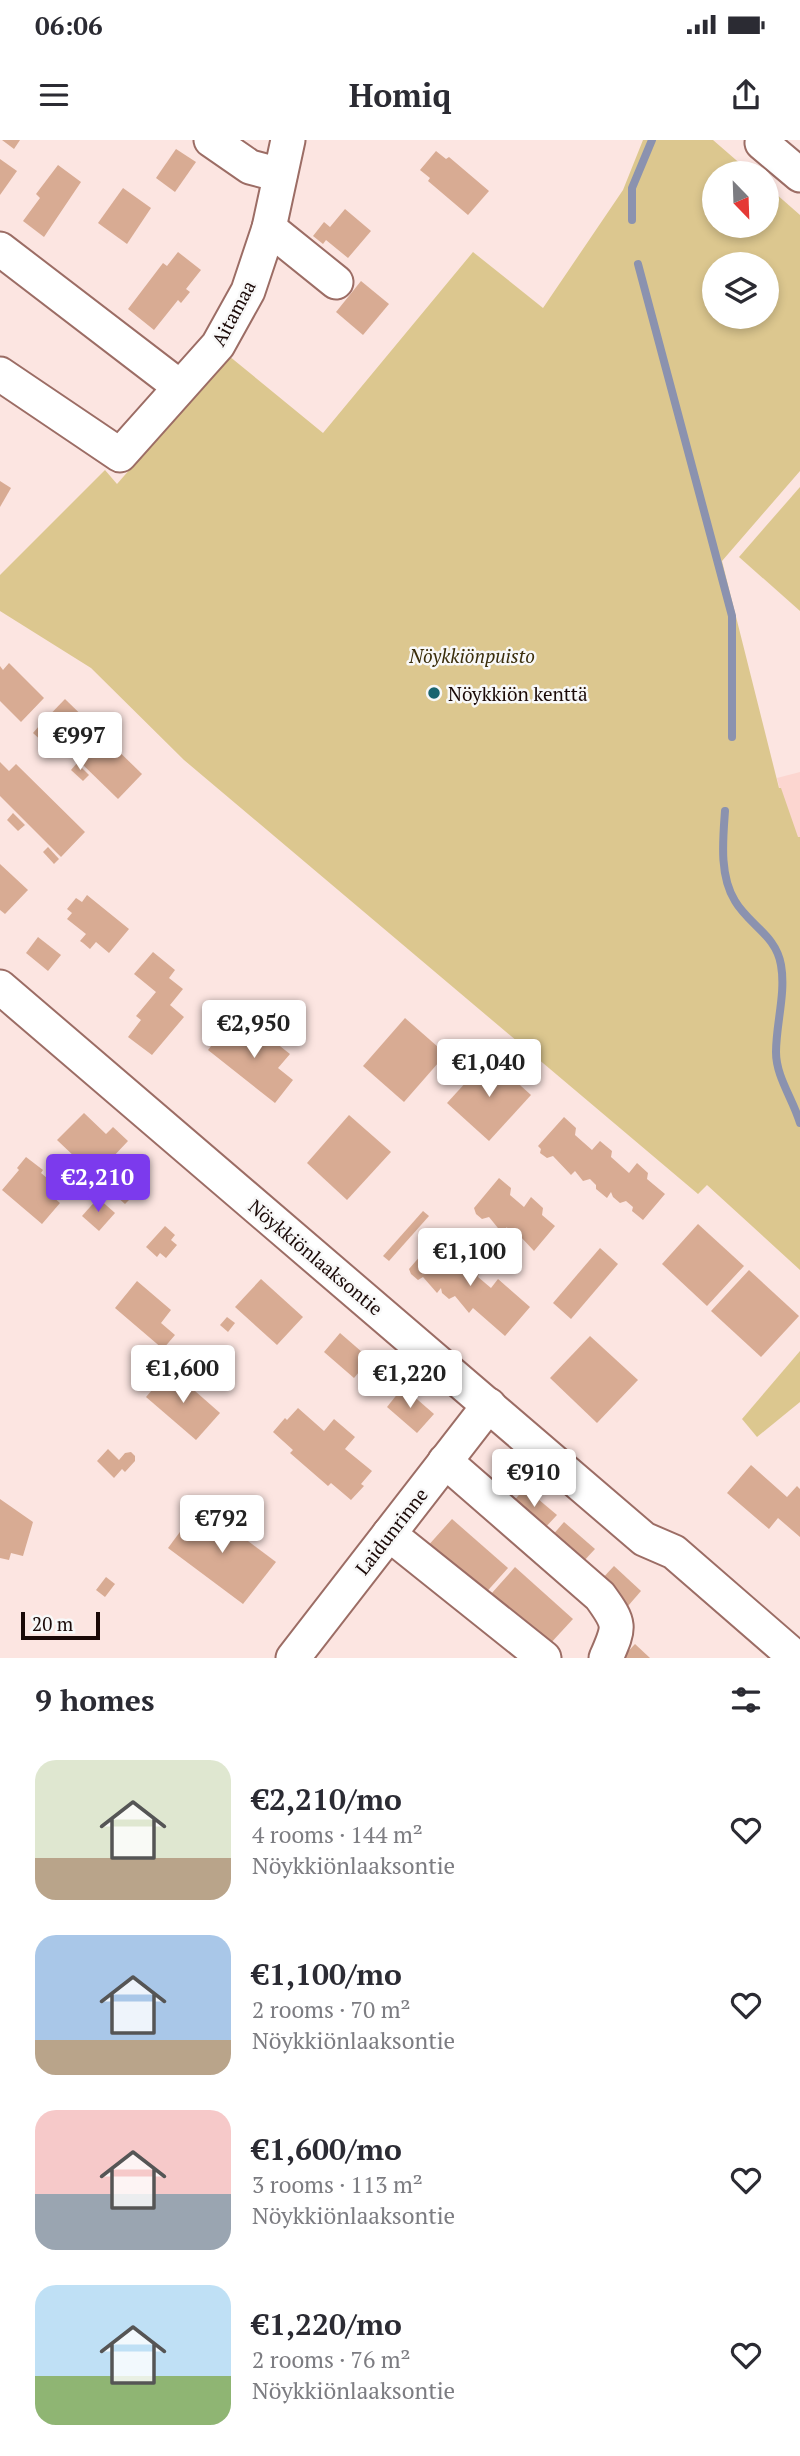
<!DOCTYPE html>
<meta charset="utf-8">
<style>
:root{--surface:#fff;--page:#f7f7f7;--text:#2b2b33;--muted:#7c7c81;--accent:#7c3aed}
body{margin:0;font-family:"PT Serif",serif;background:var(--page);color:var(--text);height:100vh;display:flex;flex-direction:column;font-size:26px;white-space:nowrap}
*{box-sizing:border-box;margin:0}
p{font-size:23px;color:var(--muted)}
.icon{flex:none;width:38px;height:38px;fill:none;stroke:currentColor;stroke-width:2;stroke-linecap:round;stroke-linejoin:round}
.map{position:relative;height:1518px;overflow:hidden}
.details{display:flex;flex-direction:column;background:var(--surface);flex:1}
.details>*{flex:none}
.needle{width:46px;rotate:157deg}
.controls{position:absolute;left:702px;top:21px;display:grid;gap:14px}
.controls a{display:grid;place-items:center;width:77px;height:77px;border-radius:50%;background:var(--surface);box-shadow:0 4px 10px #0003;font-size:35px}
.scale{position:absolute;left:21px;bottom:18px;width:79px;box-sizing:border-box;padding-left:7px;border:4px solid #1a0907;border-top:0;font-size:19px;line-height:24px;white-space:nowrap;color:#1a0907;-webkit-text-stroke:5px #f8f8f8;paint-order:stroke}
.price{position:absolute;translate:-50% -60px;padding:0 16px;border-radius:7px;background:#fff;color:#222;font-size:23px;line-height:46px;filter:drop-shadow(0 2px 4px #0008)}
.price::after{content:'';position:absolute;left:50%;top:42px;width:21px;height:16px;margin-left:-10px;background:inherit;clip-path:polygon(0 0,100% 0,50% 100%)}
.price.current{background:var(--accent);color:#fff}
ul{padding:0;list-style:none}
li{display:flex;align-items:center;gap:21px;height:175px;padding:0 35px}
li span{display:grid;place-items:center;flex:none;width:196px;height:140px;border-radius:21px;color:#555}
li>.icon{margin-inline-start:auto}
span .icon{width:84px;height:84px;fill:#fffc;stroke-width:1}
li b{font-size:30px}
h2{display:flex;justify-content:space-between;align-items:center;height:84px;padding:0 35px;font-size:30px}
.status{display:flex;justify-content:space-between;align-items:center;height:49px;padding:0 35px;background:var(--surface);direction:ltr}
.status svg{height:19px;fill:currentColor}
header{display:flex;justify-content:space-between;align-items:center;height:91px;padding:0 35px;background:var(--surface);font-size:32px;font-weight:600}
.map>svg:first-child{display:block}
</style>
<div class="status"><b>06:06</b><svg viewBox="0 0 49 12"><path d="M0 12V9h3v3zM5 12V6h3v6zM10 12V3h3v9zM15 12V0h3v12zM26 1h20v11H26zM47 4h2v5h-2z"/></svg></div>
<header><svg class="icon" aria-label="menu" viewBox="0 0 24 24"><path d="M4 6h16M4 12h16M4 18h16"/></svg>Homiq<svg class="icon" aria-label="share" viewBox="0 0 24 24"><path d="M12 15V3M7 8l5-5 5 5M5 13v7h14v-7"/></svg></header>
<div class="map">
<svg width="800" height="1518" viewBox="0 0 800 1518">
<rect width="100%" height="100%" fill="#fce5e1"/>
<path fill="#fcd6d0" d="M800,632V736L777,638Z"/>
<g fill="#dcc78f" fill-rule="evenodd">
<path d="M643,0H713L751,33H714V86H766L767,46L800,75V331L722,421L779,648H781L798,697H800V1130L707,1045L698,1054L184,620L91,528L0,471V435L105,330L117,344L229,216L323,293L473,112L543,168L623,50ZM714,124H766V177H714Z"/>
<path d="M800,347V471L739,417Z"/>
<path d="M800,1211V1262L757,1297L742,1279Z"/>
</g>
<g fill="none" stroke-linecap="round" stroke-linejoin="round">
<g stroke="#8b92af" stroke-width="8">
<path d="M632,80V48L652,0"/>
<path d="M638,124L732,476V597"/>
<path d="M725,671C723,699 719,735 735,761C749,785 776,795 781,825C786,853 776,884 776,912C776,937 793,959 800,983"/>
</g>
</g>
<g fill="#d8ab93">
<path d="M2,0H20L14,9Z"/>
<path d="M176,9L196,22L175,52L156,38Z"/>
<path d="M436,11L446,19L449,17L489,51L468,75L428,41L430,38L420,30Z"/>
<path d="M0,19L17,31L0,55Z"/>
<path d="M58,25L81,42L44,97L23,81L40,58L36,54Z"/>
<path d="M123,48L151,68L127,104L98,83Z"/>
<path d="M345,69L371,91L348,118L326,100L323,104L313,96L324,82L330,87Z"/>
<path d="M178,112L201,130L186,149L190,152L181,163L178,160L154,190L128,169L163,123L167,126Z"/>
<path d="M361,141L389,164L363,195L336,172Z"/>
<path d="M0,341L11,348L0,367Z"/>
<path d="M9,523L44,558L21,582L0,561V526L3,530Z"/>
<path d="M65,559L142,634L118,659L41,584Z"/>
<path d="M39,586L51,598L45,604L33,593Z"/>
<path d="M0,622L9,631L16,624L85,692L61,717L0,656Z"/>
<path d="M77,623L89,635L83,641L71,630Z"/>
<path d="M13,673L25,685L18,691L7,680Z"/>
<path d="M48,707L59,719L54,724L43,712Z"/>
<path d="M0,724L28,750L5,774L0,770Z"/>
<path d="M87,755L129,789L109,813L96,802L90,809L83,803L80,801L86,794L67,779L72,773L67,769L76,758L82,762Z"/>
<path d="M38,797L61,815L48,831L26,813Z"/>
<path d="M153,812L175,830L169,838L183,849L170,865L184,877L152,915L128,897L141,880L136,876L156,852L134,834Z"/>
<path d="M405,878L446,914L404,962L363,926Z"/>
<path d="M252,884L290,914L278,928L293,940L275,963L208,910L226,887L241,899Z"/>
<path d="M489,917L531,955L489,1001L447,963Z"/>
<path d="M84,973L106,994L113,987L128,1001L95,1036L57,1000Z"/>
<path d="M349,975L391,1012L347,1060L307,1023Z"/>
<path d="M564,977L576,988L575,995L592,1010L600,1001L612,1011L611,1017L629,1033L637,1023L648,1033L647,1039L665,1054L643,1080L632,1071L633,1067L626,1061L620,1063L613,1057L611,1052L607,1058L596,1049V1045L590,1039L583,1041L575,1031L571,1035L553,1016L547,1018L540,1013L541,1009L538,1006Z"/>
<path d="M26,1017L43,1030L41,1033L53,1043L46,1051L60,1063L42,1084L2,1050L19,1030L17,1028Z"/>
<path d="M131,1021L150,1039L125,1064L106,1047Z"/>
<path d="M499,1038L511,1048L510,1055L524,1067L531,1057L543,1068L542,1075L555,1086L534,1111L520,1096L514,1098L508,1093L507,1087L502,1093L489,1077L482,1079L476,1074L474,1068Z"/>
<path d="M98,1058L115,1073L99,1091L82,1076Z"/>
<path d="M423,1071L429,1076L389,1121L383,1116Z"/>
<path d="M698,1084L744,1126L707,1166L662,1124Z"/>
<path d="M165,1086L175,1095L171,1100L177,1105L166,1118L160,1113L157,1117L146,1107Z"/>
<path d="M434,1100L447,1111L445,1118L458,1129L467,1119L480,1130L478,1137L491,1148L498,1139L530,1167L505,1196L473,1168L469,1173L455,1156L449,1159L442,1153L441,1148L437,1153L423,1137L418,1140L411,1134L409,1129Z"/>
<path d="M600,1108L618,1124L571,1179L553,1163Z"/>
<path d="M749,1130L799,1176L761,1217L711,1171Z"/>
<path d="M261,1139L303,1177L277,1205L235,1167Z"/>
<path d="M137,1141L171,1170L161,1183L175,1195L163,1209L115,1168Z"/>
<path d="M227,1177L235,1183L228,1192L220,1185Z"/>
<path d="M340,1193L370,1219L354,1238L324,1212Z"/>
<path d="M590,1196L638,1240L597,1283L550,1238Z"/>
<path d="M170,1229L220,1273L196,1300L146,1257Z"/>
<path d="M403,1247L434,1274L417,1293L387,1267Z"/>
<path d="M298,1268L324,1291L334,1279L355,1297L345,1309L372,1331L361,1344L364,1346L351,1360L331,1343L328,1346L290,1313L293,1310L273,1292L285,1278L287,1280Z"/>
<path d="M108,1309L119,1320L125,1313L131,1312L135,1316V1321L125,1332L122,1329L114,1338L97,1321Z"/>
<path d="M751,1325L787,1357L797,1346L800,1349V1397L778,1378L769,1389L727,1353Z"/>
<path d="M502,1327L510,1334L501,1344L493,1337Z"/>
<path d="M525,1348L557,1375L543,1390L512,1363Z"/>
<path d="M0,1359L33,1382L23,1416L11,1413L9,1420L0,1418Z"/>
<path d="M200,1365L276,1422L243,1464L168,1408Z"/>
<path d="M452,1379L508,1428L482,1457L426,1408Z"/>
<path d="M564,1382L595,1409L581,1424L551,1397Z"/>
<path d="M614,1426L641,1451L628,1466L600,1441Z"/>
<path d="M515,1427L573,1479L549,1505L491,1454Z"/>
<path d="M106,1437L115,1444L105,1457L96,1450Z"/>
<path d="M635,1504L650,1518H622Z"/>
</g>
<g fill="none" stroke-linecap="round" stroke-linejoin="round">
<defs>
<g id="minor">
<path d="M211,0L250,27L280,35"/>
<path d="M764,0L762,3L800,35"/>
<path d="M269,88L336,142"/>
<path d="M0,109L180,247"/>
<path d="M0,234L120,315L218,205L248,151L269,88L288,0"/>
<path d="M0,847L644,1399L674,1412L796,1518"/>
<path d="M445,1321L600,1456C621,1485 620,1486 606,1518"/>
<path d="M389,1394L544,1518"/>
<path d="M293,1518L489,1265"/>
</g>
</defs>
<use href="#minor" stroke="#9c6d65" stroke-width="37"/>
<use href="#minor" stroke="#fff" stroke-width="33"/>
</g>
<circle fill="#19646f" stroke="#f8f8f8" stroke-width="2.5" cx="434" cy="553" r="7"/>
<g text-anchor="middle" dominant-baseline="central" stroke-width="5" stroke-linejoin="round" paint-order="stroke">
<g font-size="19" fill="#1a0907" stroke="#f8f8f8">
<text transform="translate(233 173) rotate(-62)">Aitamaa</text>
<text transform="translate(316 1117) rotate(40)">Nöykkiönlaaksontie</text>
<text transform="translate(391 1391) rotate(-52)">Laidunrinne</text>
</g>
<g font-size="19" font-style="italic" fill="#3a2d0a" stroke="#f8f8f8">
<text x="472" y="515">Nöykkiönpuisto</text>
</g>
<g font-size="19" fill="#1a0907" stroke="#f8f8f8" text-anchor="start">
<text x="448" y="553">Nöykkiön kenttä</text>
</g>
</g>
</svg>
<div class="controls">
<a><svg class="needle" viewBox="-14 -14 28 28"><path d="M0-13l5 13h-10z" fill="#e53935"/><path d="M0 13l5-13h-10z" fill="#7c7c81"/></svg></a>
<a><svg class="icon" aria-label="layers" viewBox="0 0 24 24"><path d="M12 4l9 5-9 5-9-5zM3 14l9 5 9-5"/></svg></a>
</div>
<div class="scale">20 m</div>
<b class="price" style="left:80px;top:632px">€997</b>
<b class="price" style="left:254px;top:920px">€2,950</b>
<b class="price" style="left:489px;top:959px">€1,040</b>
<b class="price current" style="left:98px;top:1074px">€2,210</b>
<b class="price" style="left:470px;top:1148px">€1,100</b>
<b class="price" style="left:183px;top:1265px">€1,600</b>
<b class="price" style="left:410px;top:1270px">€1,220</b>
<b class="price" style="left:534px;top:1369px">€910</b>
<b class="price" style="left:222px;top:1415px">€792</b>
</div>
<section class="details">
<h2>9 homes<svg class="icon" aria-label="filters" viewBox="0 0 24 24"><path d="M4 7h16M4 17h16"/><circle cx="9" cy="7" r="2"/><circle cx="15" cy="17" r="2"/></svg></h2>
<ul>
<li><span style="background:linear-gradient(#dfe7d0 70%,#b9a48a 0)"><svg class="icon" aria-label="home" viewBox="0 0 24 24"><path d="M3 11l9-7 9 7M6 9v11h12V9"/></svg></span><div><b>€2,210/mo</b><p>4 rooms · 144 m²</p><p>Nöykkiönlaaksontie</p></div><svg class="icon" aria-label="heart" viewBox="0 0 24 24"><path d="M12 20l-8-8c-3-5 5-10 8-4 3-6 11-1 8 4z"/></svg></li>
<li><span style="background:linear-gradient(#a9c7e8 75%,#b9a48a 0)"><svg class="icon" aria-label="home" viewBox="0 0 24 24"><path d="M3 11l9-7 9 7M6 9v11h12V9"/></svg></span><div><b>€1,100/mo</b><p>2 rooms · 70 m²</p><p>Nöykkiönlaaksontie</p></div><svg class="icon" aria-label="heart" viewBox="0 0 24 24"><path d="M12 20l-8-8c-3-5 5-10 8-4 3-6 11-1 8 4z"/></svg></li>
<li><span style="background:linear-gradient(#f6c9c9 60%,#9aa5b1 0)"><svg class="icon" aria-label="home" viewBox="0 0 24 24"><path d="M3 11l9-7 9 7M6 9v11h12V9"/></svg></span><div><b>€1,600/mo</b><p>3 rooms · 113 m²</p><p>Nöykkiönlaaksontie</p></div><svg class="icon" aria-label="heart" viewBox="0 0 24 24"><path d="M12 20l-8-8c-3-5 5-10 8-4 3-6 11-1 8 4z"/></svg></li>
<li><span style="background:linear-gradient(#bfe0f5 65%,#8fb573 0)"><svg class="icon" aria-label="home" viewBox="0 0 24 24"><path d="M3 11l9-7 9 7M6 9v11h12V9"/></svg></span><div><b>€1,220/mo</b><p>2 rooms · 76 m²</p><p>Nöykkiönlaaksontie</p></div><svg class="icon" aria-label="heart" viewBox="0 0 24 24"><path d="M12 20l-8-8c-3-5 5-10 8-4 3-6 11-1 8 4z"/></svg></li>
</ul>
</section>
